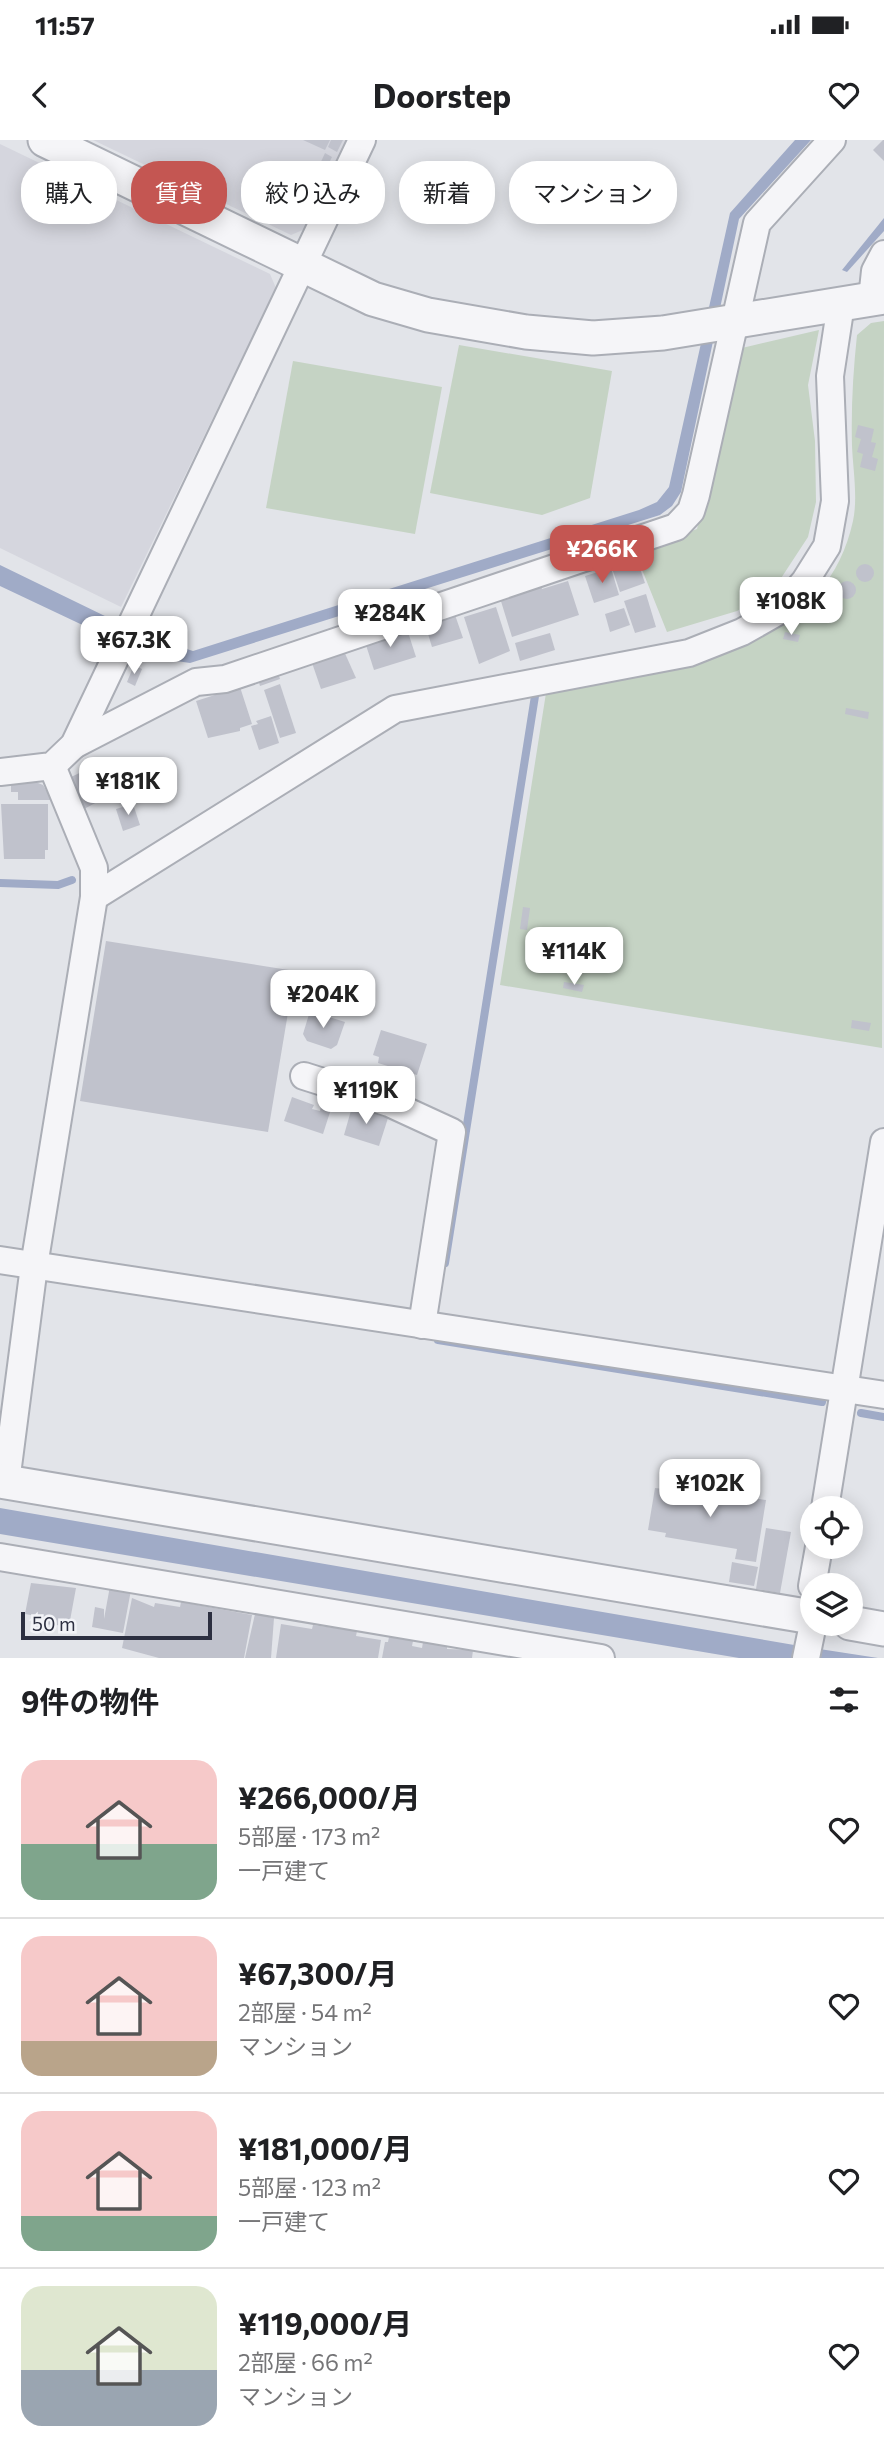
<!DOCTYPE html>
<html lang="ja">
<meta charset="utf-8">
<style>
:root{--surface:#fff;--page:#f2f2f2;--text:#202124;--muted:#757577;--line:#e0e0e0;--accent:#c45652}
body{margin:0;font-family:Commissioner,"Noto Sans JP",sans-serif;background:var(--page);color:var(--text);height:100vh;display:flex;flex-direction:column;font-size:26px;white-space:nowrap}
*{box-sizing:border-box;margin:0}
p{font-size:23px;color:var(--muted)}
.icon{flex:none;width:38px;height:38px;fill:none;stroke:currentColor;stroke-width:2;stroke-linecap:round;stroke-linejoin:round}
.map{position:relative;height:1518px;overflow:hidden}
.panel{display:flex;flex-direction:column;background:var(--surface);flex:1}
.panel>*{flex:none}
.banner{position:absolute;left:21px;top:21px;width:844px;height:63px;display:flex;gap:14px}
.fabs{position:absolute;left:800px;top:1356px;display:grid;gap:14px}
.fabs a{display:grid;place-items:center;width:63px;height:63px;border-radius:50%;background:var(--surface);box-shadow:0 4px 18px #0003;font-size:35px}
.scale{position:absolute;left:21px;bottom:18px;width:191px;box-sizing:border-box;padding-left:7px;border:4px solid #2c2f40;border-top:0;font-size:19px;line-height:24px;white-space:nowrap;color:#2c2f40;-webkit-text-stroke:5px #f2f3f7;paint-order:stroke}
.price{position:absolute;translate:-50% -60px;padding:0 16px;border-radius:14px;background:#fff;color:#222;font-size:23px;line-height:46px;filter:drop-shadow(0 2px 4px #0008)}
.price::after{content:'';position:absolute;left:50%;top:42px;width:21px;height:16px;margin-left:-10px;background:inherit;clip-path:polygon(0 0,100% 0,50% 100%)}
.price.active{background:var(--accent);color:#fff}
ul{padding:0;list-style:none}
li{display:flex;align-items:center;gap:21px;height:175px;padding:0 21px}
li+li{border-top:2px solid var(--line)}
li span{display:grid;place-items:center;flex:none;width:196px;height:140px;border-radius:21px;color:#555}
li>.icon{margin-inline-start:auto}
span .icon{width:84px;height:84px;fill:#fffc;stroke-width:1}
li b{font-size:30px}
h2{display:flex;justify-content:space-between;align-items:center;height:84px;padding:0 21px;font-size:30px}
.tag{padding:0 24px;border-radius:28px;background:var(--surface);box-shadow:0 4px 18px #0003;font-size:24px;line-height:63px}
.tag.active{background:var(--accent);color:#fff}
.status{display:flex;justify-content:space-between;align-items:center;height:49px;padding:0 35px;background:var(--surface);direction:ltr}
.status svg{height:19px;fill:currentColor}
header{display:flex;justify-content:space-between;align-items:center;height:91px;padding:0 21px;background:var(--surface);font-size:32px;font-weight:700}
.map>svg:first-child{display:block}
</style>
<div class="status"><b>11:57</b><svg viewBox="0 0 49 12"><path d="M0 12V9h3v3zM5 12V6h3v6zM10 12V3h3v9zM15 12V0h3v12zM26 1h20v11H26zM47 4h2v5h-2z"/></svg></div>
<header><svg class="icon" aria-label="back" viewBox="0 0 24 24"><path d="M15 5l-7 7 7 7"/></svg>Doorstep<svg class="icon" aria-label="heart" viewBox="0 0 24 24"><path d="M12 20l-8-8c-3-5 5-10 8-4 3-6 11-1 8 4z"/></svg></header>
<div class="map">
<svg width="884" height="1518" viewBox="0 0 884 1518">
<rect width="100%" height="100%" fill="#e2e4e9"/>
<g fill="#d5d6de">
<path d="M93,0H348L305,89L291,95Z"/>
<path d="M0,4L270,134L276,148L121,467L0,408Z"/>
</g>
<g fill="#c5d3c4">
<path d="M884,181L882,908L500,845L546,553C661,529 822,521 853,381C858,358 853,329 852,306C851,268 853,233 857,195L871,183Z"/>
<path d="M819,190L808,245L815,301L816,362L808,397L772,452L737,471L667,492L635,412L697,389L742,208Z"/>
<path d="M459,205L612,231L590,358L542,375L430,353Z"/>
<path d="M293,221L442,247L415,394L266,368Z"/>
</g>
<g fill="#a0abc7">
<path d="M795,0H811L739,79L681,352L672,366L660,375L190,523L170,520L110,498L0,446V425L146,496L193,511L639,370L657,362L669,347L730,73Z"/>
<path d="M884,78V91L847,132L842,130Z"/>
<path d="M0,1368L800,1506L878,1518H739L0,1394Z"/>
</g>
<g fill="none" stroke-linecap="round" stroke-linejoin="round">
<g stroke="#a0abc7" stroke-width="8">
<path d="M0,743L58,745L72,740"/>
<path d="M445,1123L535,556"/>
<path d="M438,1200L822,1262"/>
<path d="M861,1273L884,1277"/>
</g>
</g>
<g fill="#c0c2cc">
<path d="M303,0H330L325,10Z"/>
<path d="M331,0H343L337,12L328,7Z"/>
<path d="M883,0H884V21L873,10Z"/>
<path d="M325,13L332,17L326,29L319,26Z"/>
<path d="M307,22L325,31L313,56L295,47Z"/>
<path d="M858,285L874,289L871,302L876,303L872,317L878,319L875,331L860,327L863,314L857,312L861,299L855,297Z"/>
<path d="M635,414L645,443L620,452L610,422Z"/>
<circle cx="865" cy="433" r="9"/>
<path d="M611,428L619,455L594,463L585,436Z"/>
<path d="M568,441L579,475L512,497L500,458L541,445L542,449Z"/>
<circle cx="847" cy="450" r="9"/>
<path d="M646,454L656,487L635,493L624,461Z"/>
<path d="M496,467L510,511L479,524L464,477Z"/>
<path d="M624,468L630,485L610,492L605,474Z"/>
<path d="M454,472L463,498L432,507L424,481Z"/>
<path d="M407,489L416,517L374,530L365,502Z"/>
<path d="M785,492L800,495L798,502L783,499Z"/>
<path d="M550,493L555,510L520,521L515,503Z"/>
<path d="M343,509L356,538L321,549L311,520Z"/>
<path d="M134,525L142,529L135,546L127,542Z"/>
<path d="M277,530L280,539L260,546L257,536Z"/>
<path d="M280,544L296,593L280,598L264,550Z"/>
<path d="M240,547L252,584L240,588V591L208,598L196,561Z"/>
<path d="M846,568L869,572L868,579L845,574Z"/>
<path d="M271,576L279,603L259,610L251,586L258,584L256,581Z"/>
<path d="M113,617L127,646L84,669L69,638Z"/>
<path d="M11,641H33L43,645L52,660H18V652H11Z"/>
<path d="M1,664H48V710H45V719H4Z"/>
<path d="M133,664L140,685L123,691L116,669Z"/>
<path d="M523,767L530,768L527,790L520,789Z"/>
<path d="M106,801L295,831L268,992L80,961Z"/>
<path d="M564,842L584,845L582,852L563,848Z"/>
<path d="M310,871L345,882L337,905L331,909L307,901L303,894Z"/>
<path d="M852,880L871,883L869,891L851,888Z"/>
<path d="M381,890L427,904L417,935L378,923L379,917L373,915Z"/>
<path d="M292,957L314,965L312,969L320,971L321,966L331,969L323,994L284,981Z"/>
<path d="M352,967L388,978L379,1006L344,995Z"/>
<path d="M708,1345L730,1348V1351L741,1353L740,1356L766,1360L756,1422L735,1419L737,1409L665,1397L666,1393L648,1390L655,1348L707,1354Z"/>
<path d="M766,1388L791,1392L780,1453L756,1449Z"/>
<path d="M732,1422L758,1427L754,1446L729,1442Z"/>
<path d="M31,1443L76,1448L69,1486L41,1484L42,1477L25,1474Z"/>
<path d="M110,1446L131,1450L123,1493L92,1487L95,1467L104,1469V1479Z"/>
<path d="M132,1458L154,1467L155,1463L180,1467L181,1462L252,1475L244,1518H159L122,1508Z"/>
<path d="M255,1474L274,1478L271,1518H245Z"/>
<path d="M281,1484L312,1489L313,1485L357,1491L356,1496L381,1500L378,1518H276Z"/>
<path d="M389,1497L413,1501L412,1506L422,1508L423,1502L447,1506V1509L473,1510L472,1518H382L385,1502H388Z"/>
</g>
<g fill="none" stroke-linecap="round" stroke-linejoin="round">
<defs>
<g id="minor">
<path d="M872,159L875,131L884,114"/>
<path d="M74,605L196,542L225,539L676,387L691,371L696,355L757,83L832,0"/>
<path d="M0,632L52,626L74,605L362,0"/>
<path d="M94,757L395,569L689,513L742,492L779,471L805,441L827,406L835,361L830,236L841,164"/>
<path d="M304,936L389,963L452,992L422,1185"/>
<path d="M0,1120L884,1255"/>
<path d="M6,1342L34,1126L94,757V728L52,626"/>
<path d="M825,1368L884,1002"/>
<path d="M0,1417L601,1518"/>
<path d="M812,1446L819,1407"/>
<path d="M806,1518L813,1484"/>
</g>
<g id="tertiary">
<path d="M45,0L373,159L428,175L526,192L593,198L663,193L884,157"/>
<path d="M0,1341L812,1477"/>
<path d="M850,1483L884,1489"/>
</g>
</defs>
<use href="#minor" stroke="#abaeb6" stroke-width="30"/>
<use href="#tertiary" stroke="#abaeb6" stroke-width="37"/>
<use href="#minor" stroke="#f5f5f8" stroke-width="26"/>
<use href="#tertiary" stroke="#f5f5f8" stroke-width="33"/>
</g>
</svg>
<div class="fabs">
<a><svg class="icon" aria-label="locate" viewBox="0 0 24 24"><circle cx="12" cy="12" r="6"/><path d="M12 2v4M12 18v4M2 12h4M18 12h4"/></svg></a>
<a><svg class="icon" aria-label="layers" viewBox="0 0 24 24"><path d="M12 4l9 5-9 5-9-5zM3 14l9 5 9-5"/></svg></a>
</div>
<div class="scale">50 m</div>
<b class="price active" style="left:602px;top:445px">¥266K</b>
<b class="price" style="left:791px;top:497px">¥108K</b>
<b class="price" style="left:390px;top:509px">¥284K</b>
<b class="price" style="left:134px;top:536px">¥67.3K</b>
<b class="price" style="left:128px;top:677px">¥181K</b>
<b class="price" style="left:574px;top:847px">¥114K</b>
<b class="price" style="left:323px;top:890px">¥204K</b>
<b class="price" style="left:366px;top:986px">¥119K</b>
<b class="price" style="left:710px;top:1379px">¥102K</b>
<div class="banner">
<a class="tag">購入</a>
<a class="tag active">賃貸</a>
<a class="tag">絞り込み</a>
<a class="tag">新着</a>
<a class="tag">マンション</a>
</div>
</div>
<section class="panel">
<h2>9件の物件<svg class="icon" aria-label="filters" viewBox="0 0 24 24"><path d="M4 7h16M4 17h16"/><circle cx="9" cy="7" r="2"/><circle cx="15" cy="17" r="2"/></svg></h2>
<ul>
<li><span style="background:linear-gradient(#f6c9c9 60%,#7fa58c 0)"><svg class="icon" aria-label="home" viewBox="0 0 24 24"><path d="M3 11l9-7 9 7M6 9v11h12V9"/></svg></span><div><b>¥266,000/月</b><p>5部屋 · 173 m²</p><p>一戸建て</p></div><svg class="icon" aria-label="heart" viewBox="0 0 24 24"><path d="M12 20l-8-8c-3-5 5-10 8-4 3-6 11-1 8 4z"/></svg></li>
<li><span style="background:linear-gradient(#f6c9c9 75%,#b9a48a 0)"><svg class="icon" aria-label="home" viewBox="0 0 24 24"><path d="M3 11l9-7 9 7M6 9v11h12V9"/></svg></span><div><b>¥67,300/月</b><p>2部屋 · 54 m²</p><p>マンション</p></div><svg class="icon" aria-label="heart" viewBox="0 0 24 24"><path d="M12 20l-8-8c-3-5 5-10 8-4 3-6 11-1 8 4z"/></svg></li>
<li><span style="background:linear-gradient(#f6c9c9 75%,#7fa58c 0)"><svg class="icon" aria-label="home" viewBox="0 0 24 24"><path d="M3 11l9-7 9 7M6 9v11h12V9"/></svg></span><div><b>¥181,000/月</b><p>5部屋 · 123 m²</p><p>一戸建て</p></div><svg class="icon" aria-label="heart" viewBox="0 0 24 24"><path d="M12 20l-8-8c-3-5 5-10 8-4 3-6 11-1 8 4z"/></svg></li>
<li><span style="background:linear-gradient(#dfe7d0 60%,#9aa5b1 0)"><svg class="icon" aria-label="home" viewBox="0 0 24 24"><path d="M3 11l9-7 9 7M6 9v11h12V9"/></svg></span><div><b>¥119,000/月</b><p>2部屋 · 66 m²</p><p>マンション</p></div><svg class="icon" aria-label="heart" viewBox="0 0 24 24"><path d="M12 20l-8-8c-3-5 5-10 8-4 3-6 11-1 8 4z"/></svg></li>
</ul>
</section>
